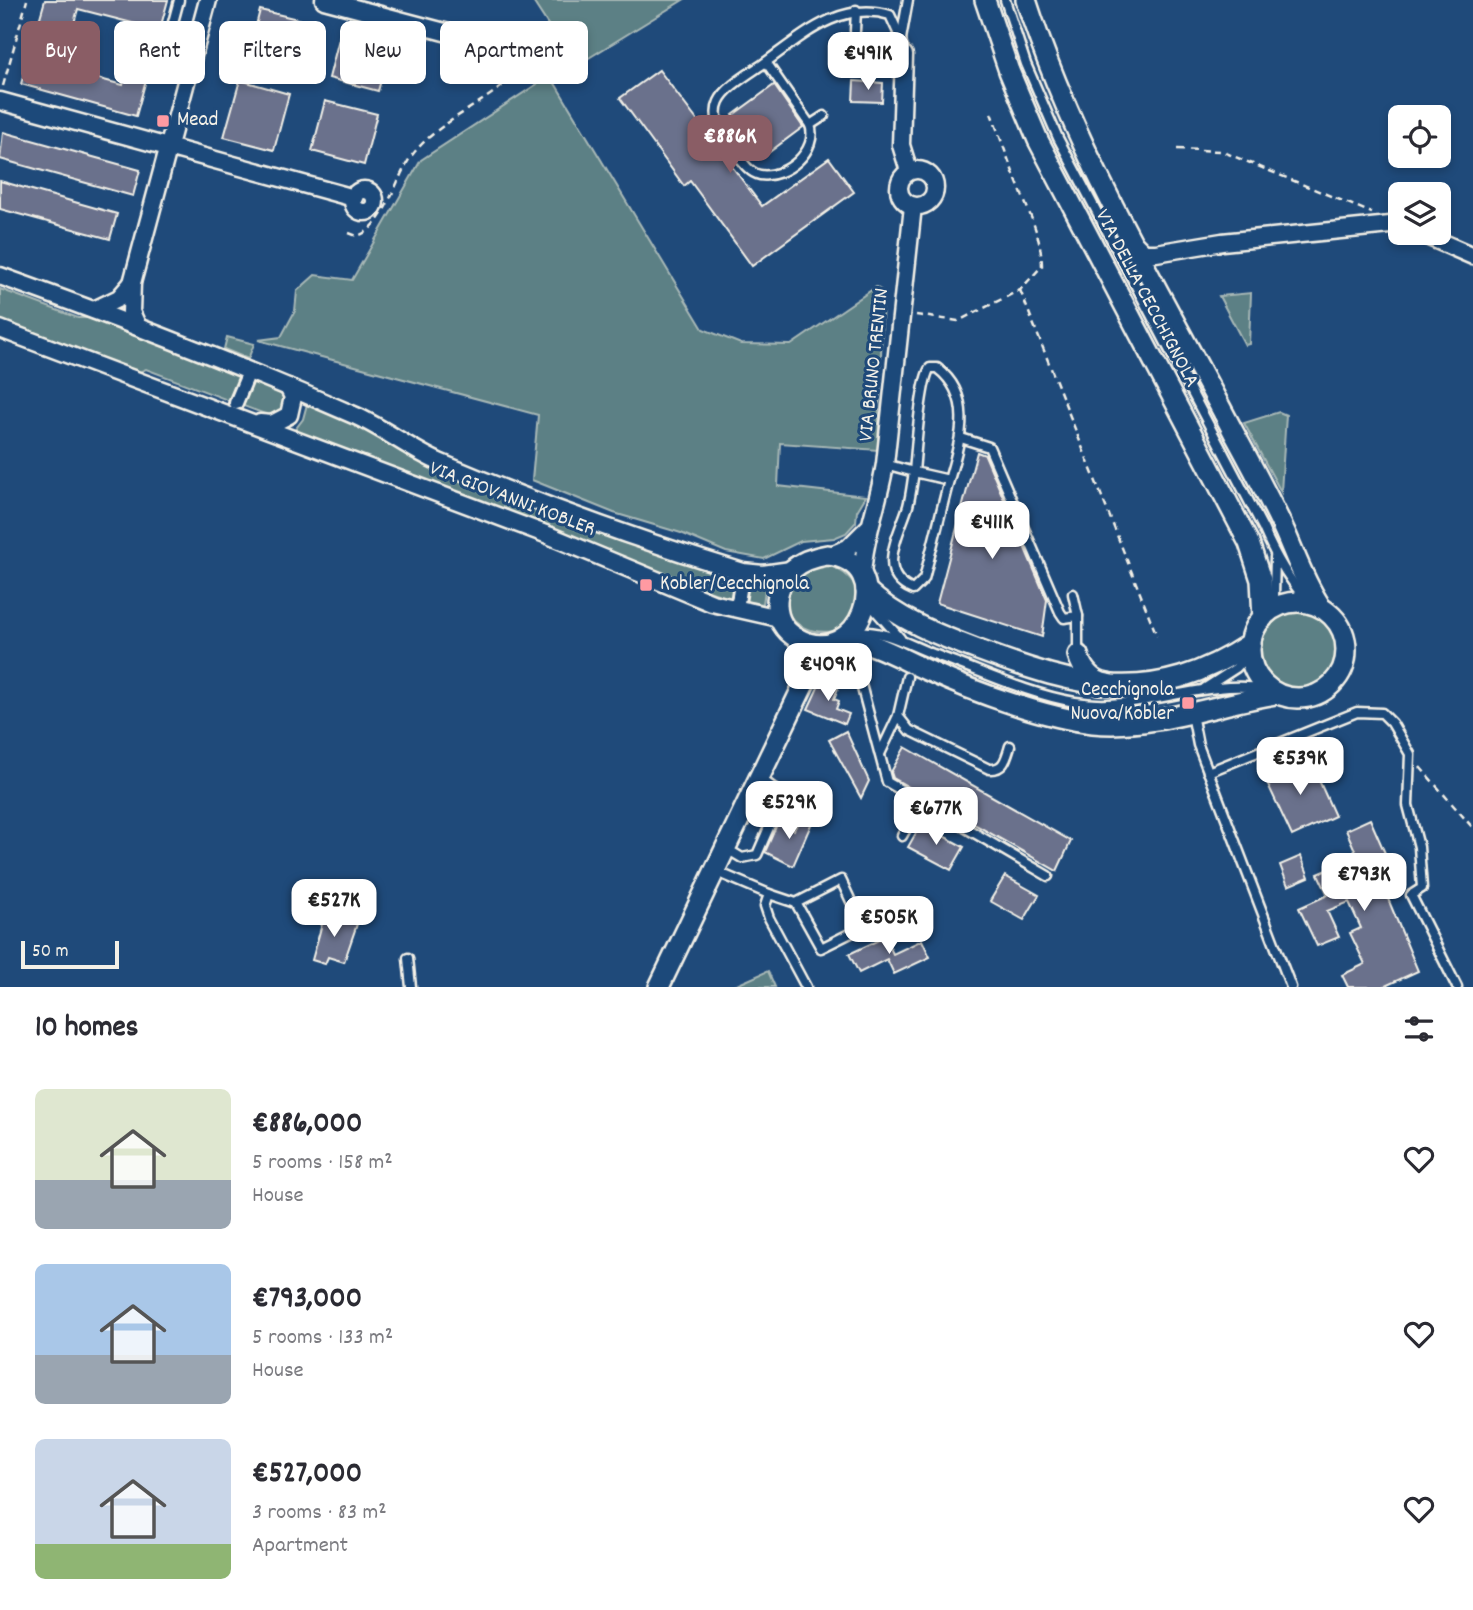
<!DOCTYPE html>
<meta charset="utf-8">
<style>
:root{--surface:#fff;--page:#f2f2f3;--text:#2b2b33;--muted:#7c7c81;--accent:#8a5d65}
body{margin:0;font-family:Dekko,sans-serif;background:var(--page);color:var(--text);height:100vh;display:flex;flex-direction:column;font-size:26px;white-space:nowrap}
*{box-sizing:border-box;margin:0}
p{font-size:23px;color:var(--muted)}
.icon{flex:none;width:38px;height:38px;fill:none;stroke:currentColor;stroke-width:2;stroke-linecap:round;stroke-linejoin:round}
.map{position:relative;height:987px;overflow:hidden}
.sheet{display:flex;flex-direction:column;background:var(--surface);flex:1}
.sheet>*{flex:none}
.hud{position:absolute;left:21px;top:21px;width:700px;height:63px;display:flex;gap:14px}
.buttons{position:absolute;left:1388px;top:105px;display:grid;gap:14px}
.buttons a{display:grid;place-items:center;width:63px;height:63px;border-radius:10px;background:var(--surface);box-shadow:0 4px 10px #0003;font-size:35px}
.scale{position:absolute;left:21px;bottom:18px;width:98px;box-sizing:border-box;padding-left:7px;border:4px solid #f4f1e8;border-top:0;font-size:19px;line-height:24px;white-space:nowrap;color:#f4f1e8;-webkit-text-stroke:5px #1f4a7a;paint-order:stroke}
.price{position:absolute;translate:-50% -60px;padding:0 16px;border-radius:14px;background:#fff;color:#222;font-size:23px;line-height:46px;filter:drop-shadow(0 2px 4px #0008)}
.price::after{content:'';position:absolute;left:50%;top:42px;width:21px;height:16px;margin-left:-10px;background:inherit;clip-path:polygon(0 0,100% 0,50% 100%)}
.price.selected{background:var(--accent);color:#fff}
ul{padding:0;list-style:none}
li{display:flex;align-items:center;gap:21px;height:175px;padding:0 35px}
li span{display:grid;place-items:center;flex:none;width:196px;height:140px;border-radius:10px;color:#555}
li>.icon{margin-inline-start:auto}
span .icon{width:84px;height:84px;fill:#fffc;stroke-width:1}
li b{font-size:30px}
h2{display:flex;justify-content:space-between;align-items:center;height:84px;padding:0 35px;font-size:30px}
.chip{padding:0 24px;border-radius:10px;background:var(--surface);box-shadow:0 4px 10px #0003;font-size:24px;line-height:63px}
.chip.selected{background:var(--accent);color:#fff}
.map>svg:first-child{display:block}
</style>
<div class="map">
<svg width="1473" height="987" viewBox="0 0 1473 987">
<rect width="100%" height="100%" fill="#1f4a7a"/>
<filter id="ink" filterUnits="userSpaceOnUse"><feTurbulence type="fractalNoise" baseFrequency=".0143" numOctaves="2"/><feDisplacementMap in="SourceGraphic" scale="14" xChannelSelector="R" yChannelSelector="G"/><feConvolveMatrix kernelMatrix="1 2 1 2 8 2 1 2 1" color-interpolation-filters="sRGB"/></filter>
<g filter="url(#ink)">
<g fill="#5c8085" stroke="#a8b8b6" stroke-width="2">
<path d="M532,0H683L553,80L703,329L741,344L791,345L876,287L883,292L878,450L780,443L778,486L866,496L857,511L856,522L846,533L834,538L801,541L764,559L726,552L681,533L614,513L532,480L538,415L258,340L281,337L295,311L297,291L315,275L352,280L421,160L537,84L554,34Z"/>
<path d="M0,289L78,318H94L280,392L284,395L287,408L270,416L146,369L137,373L0,322Z"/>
<path d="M1251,293L1249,344L1245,345L1219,296Z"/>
<path d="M227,337L254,344L248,359L224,349Z"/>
<path d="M307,404L356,424L439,472L618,538L739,579L735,600L647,570L539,523L294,431L303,419Z"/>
<path d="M1279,412L1286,415L1281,492L1244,423Z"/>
<path d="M825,564C864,576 871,609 834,631C786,639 766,588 804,571C810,568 819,566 825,564Z"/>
<path d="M745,580L766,583L763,604L742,601Z"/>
<circle cx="1299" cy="650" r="38"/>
<path d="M768,971L775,987H732Z"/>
</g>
<g fill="#6a718c" stroke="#f4f1e8" stroke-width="2" fill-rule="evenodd">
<path d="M45,0H168L136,116L21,84ZM78,9L140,25L123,85L61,69Z"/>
<path d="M260,10L310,22L297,74L247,61Z"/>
<path d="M341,31L391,44L378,91L329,78Z"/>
<path d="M659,70L762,206L829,158L854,192L752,266L690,181L684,186L620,98Z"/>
<path d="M240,80L289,94L274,150L224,137Z"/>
<path d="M854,81L883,83L882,102L853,101Z"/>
<path d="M774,85L803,127L764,156L733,115Z"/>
<path d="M325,101L377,114L364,165L312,151Z"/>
<path d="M3,132L140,170L133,196L0,159Z"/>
<path d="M0,181L117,214L110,239L0,209Z"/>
<path d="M977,452L985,455L1047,600L1042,637L937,603Z"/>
<path d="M821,681L838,688L834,699L839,701L836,709L849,714L845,724L808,709Z"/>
<path d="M846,731L869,781L861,798L829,740Z"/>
<path d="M905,747L1071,841L1057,871L893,778L891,772Z"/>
<path d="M1309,758L1335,816L1292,836L1265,778Z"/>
<path d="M802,814L813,820L793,866L765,852L778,822L794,830Z"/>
<path d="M1370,819L1395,876L1381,882L1418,971L1383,987H1348L1342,975L1365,964L1350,933L1361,928L1349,902L1327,911L1339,937L1317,946L1299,908L1328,895L1318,874L1358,857L1346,830Z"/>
<path d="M921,824L964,847L951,870L908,847Z"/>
<path d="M1301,856L1309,877L1288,886L1280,865Z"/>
<path d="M1005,876L1039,895L1024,920L990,901Z"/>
<path d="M325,913L357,924L344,962L328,957L325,964L312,960Z"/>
<path d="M885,937L893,954L922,940L930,957L894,974L887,959L859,973L849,954Z"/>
</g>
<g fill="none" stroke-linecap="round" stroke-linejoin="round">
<defs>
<g id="service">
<path d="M1005,0L1026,64L1058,138L1263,528C1275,556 1288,579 1308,602"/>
<path d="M171,30L179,0"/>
<path d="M855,31L856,10"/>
<path d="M901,39L908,0"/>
<path d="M766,62C725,90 697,102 733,149C740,158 748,173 760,175C786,179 819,150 810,125"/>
<path d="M824,116L810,125L766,62C802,36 841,0 890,15L901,39L904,55"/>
<path d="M930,368H937C975,397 960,441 949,480L914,472C916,452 920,382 930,368Z"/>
<path d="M961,438L989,447L1060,612L1064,618L1078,616"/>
<path d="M885,464L914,472C912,483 911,495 908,506C900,533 874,574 913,590L924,579L949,480"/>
<path d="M1073,594L1078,616V654"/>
<path d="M867,601L900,638"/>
<path d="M1269,611L1274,596L1275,557"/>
<path d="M852,632C883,629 905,643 933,654C979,670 1027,694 1075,702C1140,713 1201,678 1266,689"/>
<path d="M849,665L859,677L887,782L1048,876"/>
<path d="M907,677L898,716L909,730L989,769C1004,770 1006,759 1010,746"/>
<path d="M1205,688L1236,668L1250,653"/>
<path d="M1192,714L1198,745L1291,987"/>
<path d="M880,754L898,716"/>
<path d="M1208,772L1357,712L1382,713L1392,723L1410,754L1408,805L1419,847L1422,888L1411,895L1457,987"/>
<path d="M902,836L920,804"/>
<path d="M727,849L742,858L757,855L781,800L780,793L760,778"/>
<path d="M715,871L769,894L765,906L769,918L806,987"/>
<path d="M769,894L796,903L841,880L863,927L821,948L796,903"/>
<path d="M408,958L411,987"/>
</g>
<g id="pedestrian">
<path d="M236,403L246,379"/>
<path d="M738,602L742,578"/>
</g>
<g id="minor">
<path d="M324,0L486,43"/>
<circle cx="497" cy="46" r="11"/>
<path d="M904,55L901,145L909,171"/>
<path d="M0,101L354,198"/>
<circle cx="917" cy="188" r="18"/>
<circle cx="364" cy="201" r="11"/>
<path d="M1420,233L1473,256"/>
<path d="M1133,242L1144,253H1156L1222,242L1400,224"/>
<path d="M0,276C120,319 239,365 356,416C385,429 410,449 439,462C538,504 641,541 743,572L763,574L791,570"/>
<path d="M94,310L119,298L132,283"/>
<path d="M138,327L131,312L132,283L208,0"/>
<path d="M0,329L548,535L712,603L779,618"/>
<path d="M260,423L272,424L289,415L293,397L288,387"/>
<path d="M831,555L848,548L868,528"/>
<path d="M862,576C864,537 879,502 885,464L913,206"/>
</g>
<g id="tertiary">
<path d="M985,0L1009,71L1038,140L1249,543L1261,580L1263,618"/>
<path d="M1026,0C1075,153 1160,291 1234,433C1252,466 1270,499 1285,532C1296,557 1304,581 1319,604"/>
<path d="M827,555C901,561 858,673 797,638C771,624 771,587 793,569C802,561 815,557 827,555Z"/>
<path d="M866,590C898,620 938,635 978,650C1080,688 1153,708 1251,643"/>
<circle cx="1298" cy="650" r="48"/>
<path d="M843,638C875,642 901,659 931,672C974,692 1046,718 1093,723C1154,729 1216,704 1276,694"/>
<path d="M1078,655C1082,669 1092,682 1107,684"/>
<path d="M659,987L804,684L830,644"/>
</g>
</defs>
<use href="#service" stroke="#f4f1e8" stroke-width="13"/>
<use href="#pedestrian" stroke="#f4f1e8" stroke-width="18"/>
<use href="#minor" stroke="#f4f1e8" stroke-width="21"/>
<use href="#tertiary" stroke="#f4f1e8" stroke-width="24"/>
<g stroke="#f4f1e8" stroke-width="2.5" stroke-dasharray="7 5" stroke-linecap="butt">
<path d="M3,86L27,0"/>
<path d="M1177,149L1221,151L1372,213"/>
<path d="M349,233L357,236C385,229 396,175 413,154C449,108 523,94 540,34"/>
<path d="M1020,290L1157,636"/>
<path d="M916,315L958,321L1020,290L1042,266C1041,236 1031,218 1021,192C1010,166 1001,139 991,113"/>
<path d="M1420,767L1473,828"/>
</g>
<use href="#service" stroke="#1f4a7a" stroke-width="8"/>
<use href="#pedestrian" stroke="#1f4a7a" stroke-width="12"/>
<use href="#minor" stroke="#1f4a7a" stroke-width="16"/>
<use href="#tertiary" stroke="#1f4a7a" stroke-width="19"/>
</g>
</g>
<g fill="#ff9aa2" stroke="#1f4a7a" stroke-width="2.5">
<rect x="156" y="114" width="14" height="14" rx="3.5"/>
<rect x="639" y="578" width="14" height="14" rx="3.5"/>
<rect x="1181" y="696" width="14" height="14" rx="3.5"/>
</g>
<g text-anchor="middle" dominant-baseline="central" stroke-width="6" stroke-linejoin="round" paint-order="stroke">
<g font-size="21" fill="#f4f1e8" stroke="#1f4a7a" text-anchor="start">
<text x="177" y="121">Mead</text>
<text x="660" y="585">Kobler/Cecchignola</text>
<text x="1174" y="691" text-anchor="end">Cecchignola<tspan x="1174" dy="24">Nuova/Kobler</tspan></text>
</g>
<g font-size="21" fill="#f4f1e8" stroke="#1f4a7a">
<text transform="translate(1146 299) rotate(62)">VIA DELLA CECCHIGNOLA</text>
<text transform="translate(875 365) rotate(-84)">VIA BRUNO TRENTIN</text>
<text transform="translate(512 500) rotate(21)">VIA GIOVANNI KOBLER</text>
</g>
</g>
</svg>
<div class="buttons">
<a><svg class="icon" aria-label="locate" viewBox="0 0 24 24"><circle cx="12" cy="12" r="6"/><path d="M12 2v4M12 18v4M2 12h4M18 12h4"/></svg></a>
<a><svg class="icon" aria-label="layers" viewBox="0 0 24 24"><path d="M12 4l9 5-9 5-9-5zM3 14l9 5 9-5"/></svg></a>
</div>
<div class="scale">50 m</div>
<b class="price" style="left:868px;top:92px">€491K</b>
<b class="price selected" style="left:730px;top:175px">€886K</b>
<b class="price" style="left:992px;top:561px">€411K</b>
<b class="price" style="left:828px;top:703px">€409K</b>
<b class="price" style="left:1300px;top:797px">€539K</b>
<b class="price" style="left:789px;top:841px">€529K</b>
<b class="price" style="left:936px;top:847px">€677K</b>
<b class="price" style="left:1364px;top:913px">€793K</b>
<b class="price" style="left:334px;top:939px">€527K</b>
<b class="price" style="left:889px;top:956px">€505K</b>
<div class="hud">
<a class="chip selected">Buy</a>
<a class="chip">Rent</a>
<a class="chip">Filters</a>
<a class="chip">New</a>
<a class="chip">Apartment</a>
</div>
</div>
<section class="sheet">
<h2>10 homes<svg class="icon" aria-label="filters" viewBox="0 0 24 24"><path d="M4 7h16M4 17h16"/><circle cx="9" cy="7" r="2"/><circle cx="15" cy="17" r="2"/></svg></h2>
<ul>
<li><span style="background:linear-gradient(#dfe7d0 65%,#9aa5b1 0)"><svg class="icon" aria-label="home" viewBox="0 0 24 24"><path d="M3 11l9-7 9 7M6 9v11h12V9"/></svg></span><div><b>€886,000</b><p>5 rooms · 158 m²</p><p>House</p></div><svg class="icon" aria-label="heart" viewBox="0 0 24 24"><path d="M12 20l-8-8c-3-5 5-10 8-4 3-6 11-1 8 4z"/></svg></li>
<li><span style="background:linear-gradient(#a9c7e8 65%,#9aa5b1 0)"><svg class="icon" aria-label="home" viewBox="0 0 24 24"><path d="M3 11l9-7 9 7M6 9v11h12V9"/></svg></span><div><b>€793,000</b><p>5 rooms · 133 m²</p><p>House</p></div><svg class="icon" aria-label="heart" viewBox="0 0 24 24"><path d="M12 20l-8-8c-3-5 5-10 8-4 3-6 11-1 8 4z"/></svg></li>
<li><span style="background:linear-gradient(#c9d6e8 75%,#8fb573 0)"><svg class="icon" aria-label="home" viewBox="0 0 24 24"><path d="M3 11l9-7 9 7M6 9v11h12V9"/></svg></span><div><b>€527,000</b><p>3 rooms · 83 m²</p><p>Apartment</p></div><svg class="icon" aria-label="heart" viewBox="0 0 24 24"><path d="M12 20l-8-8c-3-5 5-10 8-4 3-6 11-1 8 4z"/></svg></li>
</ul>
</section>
